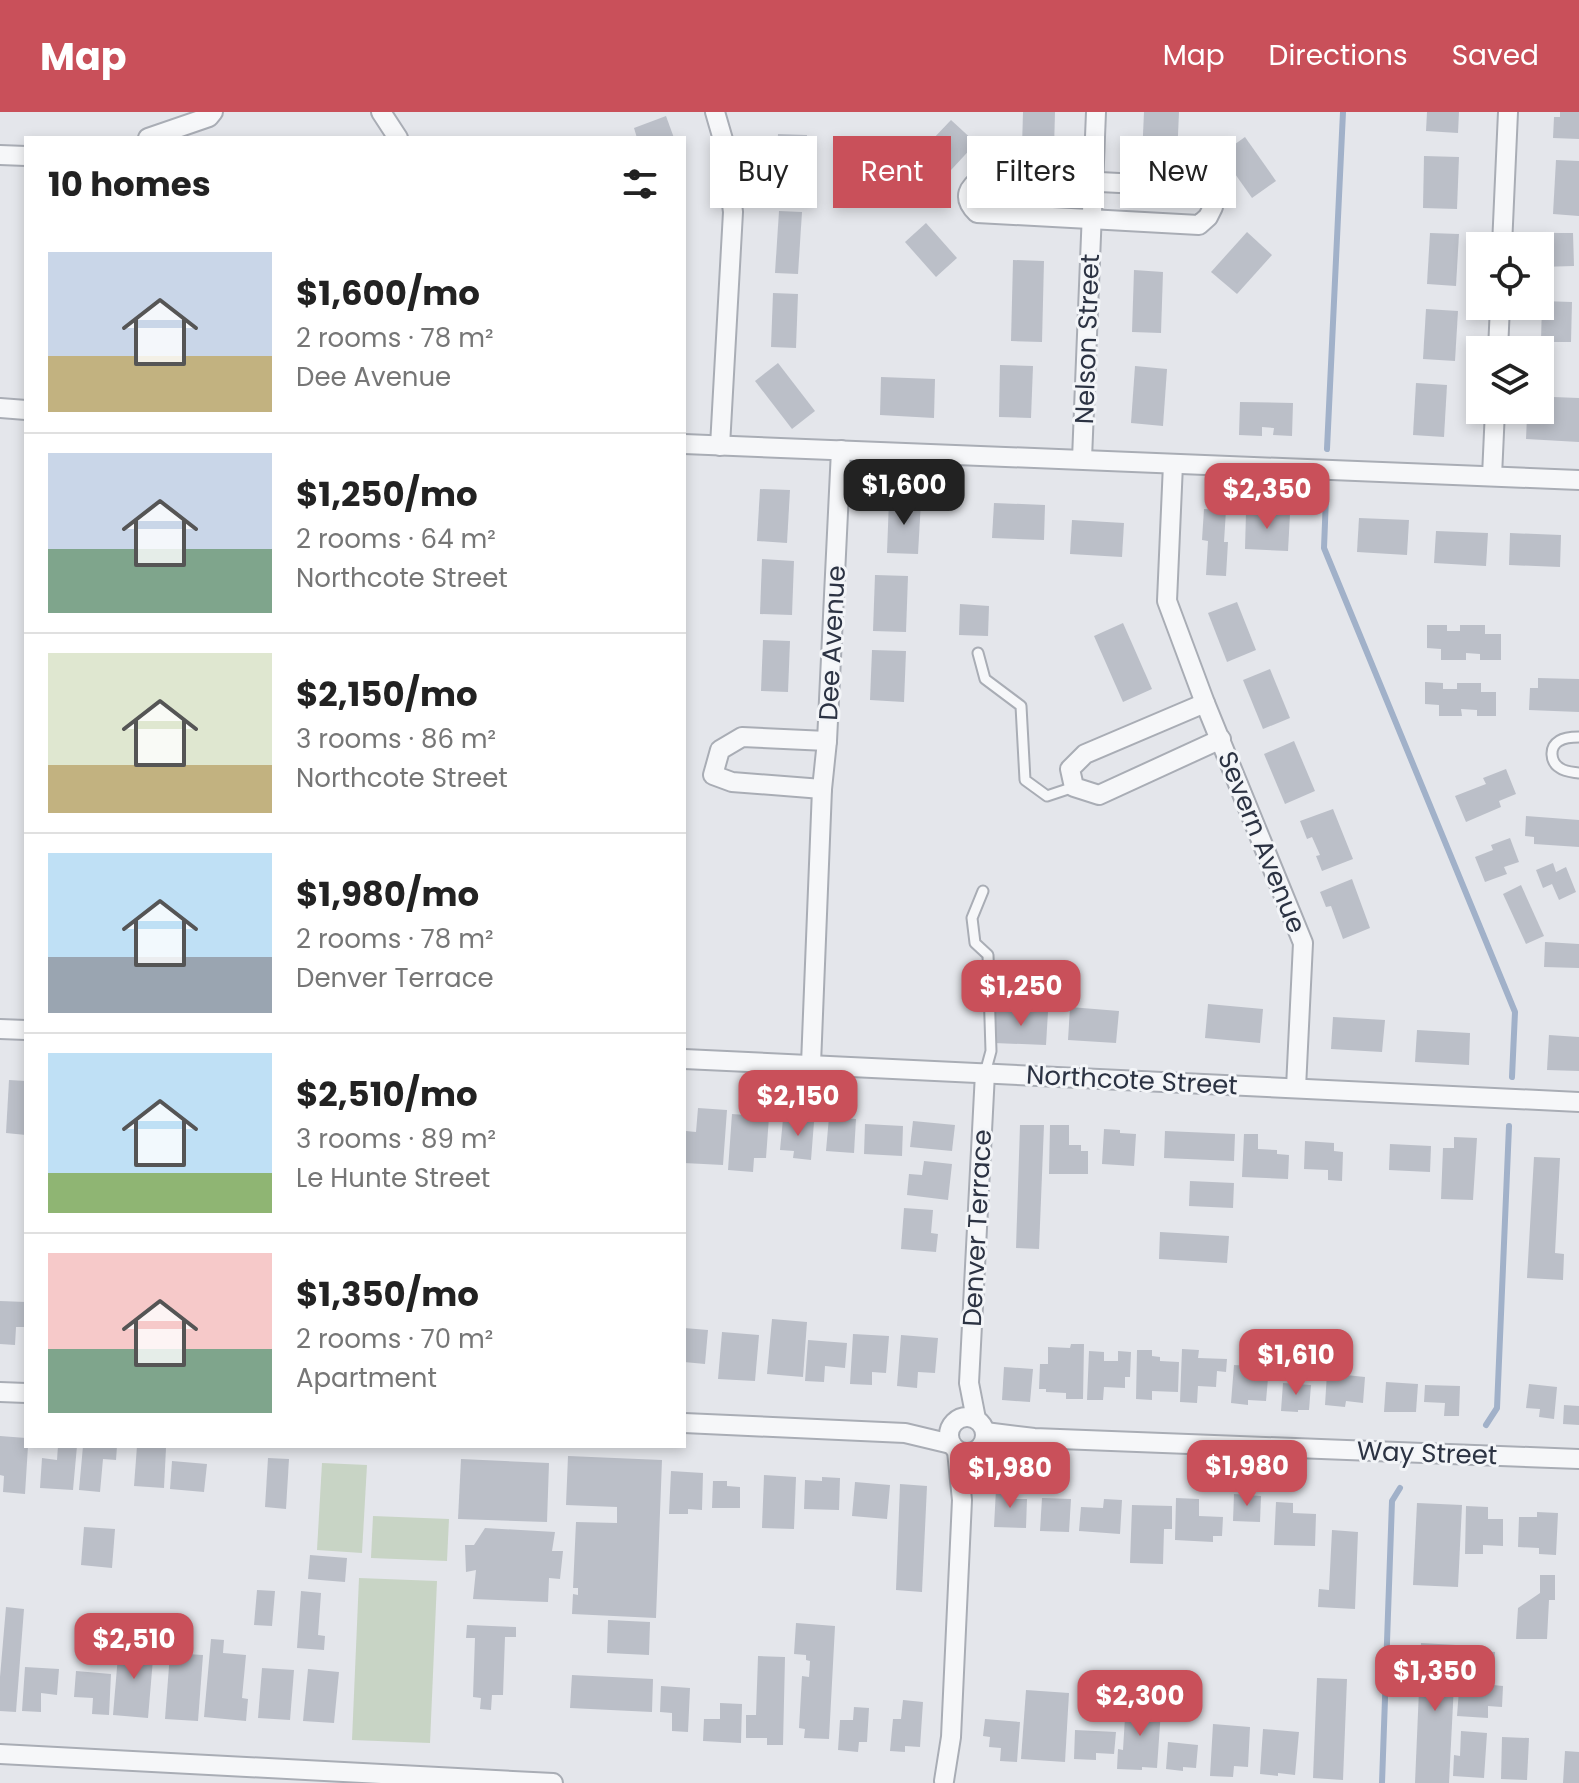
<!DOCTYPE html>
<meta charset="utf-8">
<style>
:root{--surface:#fff;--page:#f6f6f6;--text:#222;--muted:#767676;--line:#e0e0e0;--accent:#c9505a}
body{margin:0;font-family:Poppins,sans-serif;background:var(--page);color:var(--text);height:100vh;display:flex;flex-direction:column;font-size:30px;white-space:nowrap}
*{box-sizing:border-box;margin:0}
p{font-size:26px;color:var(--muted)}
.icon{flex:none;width:44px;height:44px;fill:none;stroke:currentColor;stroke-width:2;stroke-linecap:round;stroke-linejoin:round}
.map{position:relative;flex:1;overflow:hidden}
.sheet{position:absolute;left:24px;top:24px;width:662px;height:1312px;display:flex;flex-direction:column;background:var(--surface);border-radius:0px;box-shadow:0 4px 12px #0003}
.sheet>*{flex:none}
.hud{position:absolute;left:710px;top:24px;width:748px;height:72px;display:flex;gap:16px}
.tools{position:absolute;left:1466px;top:120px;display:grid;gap:16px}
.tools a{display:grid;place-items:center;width:88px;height:88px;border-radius:0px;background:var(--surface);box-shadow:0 4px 12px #0003;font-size:40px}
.price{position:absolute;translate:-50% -68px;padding:0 18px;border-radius:16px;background:var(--accent);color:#fff;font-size:26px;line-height:52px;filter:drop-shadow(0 2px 4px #0008)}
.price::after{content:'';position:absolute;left:50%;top:48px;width:24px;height:18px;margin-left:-12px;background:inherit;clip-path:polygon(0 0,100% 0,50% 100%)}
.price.current{background:#222;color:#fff}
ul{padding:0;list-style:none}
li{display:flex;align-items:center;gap:24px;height:200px;padding:0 24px}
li+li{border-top:2px solid var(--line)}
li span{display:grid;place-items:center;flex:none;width:224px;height:160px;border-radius:0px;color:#555}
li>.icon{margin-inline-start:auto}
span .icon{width:96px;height:96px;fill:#fffc;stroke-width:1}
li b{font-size:34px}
h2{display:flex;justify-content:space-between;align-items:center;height:96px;padding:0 24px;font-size:34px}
.pill{padding:0 28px;border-radius:0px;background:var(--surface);box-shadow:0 4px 12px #0003;font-size:28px;line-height:72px}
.pill.current{background:var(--accent);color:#fff}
header{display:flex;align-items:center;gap:48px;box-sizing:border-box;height:112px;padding:0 40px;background:var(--accent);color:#fff}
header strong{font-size:38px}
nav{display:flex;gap:44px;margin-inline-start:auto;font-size:28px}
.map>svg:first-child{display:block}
</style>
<header>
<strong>Map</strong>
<nav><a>Map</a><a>Directions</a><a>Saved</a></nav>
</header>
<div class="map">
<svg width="1579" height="1671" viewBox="0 0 1579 1671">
<rect width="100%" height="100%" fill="#e4e6eb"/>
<g fill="#c8d4c5">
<path d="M322,1351L367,1353L362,1441L317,1438Z"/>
<path d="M373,1404L449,1407L447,1449L371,1446Z"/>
<path d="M359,1466L437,1469L430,1631L352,1628Z"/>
</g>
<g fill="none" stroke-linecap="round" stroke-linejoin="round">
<g stroke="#a1b1c9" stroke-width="6">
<path d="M1327,337L1343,0"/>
<path d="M1326,385L1324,436L1515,900L1512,965"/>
<path d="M1486,1313L1497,1296L1509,1014"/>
<path d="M1382,1671L1392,1389L1400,1376"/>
</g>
</g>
<g fill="#bbbfc8">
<path d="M1023,0H1055L1054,37L1022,35Z"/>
<path d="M1144,0H1179L1177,46L1142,45Z"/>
<path d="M1427,0H1459L1458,21L1426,19Z"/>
<path d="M1560,0H1579V27L1553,26L1554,5H1560Z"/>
<path d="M666,4L674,26H637L634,16Z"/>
<path d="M951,8L976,31L939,71L913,48Z"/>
<path d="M778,22L807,23L804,85L775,83Z"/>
<path d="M1245,25L1276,69L1252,86L1221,42Z"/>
<path d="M1424,44L1459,45L1457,97L1423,96Z"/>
<path d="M1556,48L1579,49V104L1553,102Z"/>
<path d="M779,99L802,100L798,162L775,161Z"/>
<path d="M926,111L957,146L936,165L905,130Z"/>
<path d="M1247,120L1272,143L1237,182L1211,160Z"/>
<path d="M1430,121L1459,122L1456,174L1427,172Z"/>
<path d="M1550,121H1573L1574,154L1540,155V136H1550Z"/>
<path d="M1013,148L1044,149L1042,230L1011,229Z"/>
<path d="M1134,158L1163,160L1161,221L1132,220Z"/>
<path d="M773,181L798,182L796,236L771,235Z"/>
<path d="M1542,189L1572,190L1571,230H1541Z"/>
<path d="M1426,197L1458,199L1455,249L1423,247Z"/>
<path d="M778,251L815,299L792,317L755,269Z"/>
<path d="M1000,253L1033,254L1031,306L999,305Z"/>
<path d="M1135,254L1167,257L1163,314L1131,311Z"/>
<path d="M881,265L935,267L934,306L880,303Z"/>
<path d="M1416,271L1447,273L1444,325L1413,323Z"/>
<path d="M1553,285L1579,286V330L1526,327L1527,304L1552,305Z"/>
<path d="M1240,290L1293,291L1292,324L1273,323L1274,316L1262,315V324L1239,323Z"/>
<path d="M760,377L790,378L787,431L757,429Z"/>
<path d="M889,388L921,389L918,442L887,441Z"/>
<path d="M994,391L1045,393L1044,428L992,426Z"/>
<path d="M1204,397L1226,398L1224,430H1228L1226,464L1206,463L1208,429L1202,428Z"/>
<path d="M1246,400L1290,402L1288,439L1245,437Z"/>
<path d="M1359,406L1409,408L1407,443L1357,440Z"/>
<path d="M1072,408L1124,411L1122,445L1070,442Z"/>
<path d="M1436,419L1488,421L1486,454L1434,451Z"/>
<path d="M1510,421L1561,423L1560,455L1509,453Z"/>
<path d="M762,447L794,449L792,503L760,502Z"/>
<path d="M875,463L908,464L906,520L873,519Z"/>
<path d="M1237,490L1256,538L1227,550L1208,501Z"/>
<path d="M960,492L989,494L988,524L959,523Z"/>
<path d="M1123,511L1152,577L1123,590L1094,524Z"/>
<path d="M1427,513H1447V519H1460V513H1485V522H1501V548H1480V542L1466,541V548H1441V537L1427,536Z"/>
<path d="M763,528L790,529L788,580L761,579Z"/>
<path d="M872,538L906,539L904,590L870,588Z"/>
<path d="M1270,557L1290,606L1263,617L1243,568Z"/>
<path d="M1538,566L1579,567V600L1529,598L1530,576H1538Z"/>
<path d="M1425,570L1443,571V577H1457V571H1481V580H1496V604H1477V598L1461,597L1462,604H1439V593L1425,592Z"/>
<path d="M1294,629L1315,679L1285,692L1264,642Z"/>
<path d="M1506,657L1516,682L1499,689L1501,695L1466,710L1455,684L1486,672L1483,666Z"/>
<path d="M1333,697L1353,747L1322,759L1316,744L1320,743L1312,725L1307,727L1300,709Z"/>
<path d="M1526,704L1579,708V735L1534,732V725L1525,724Z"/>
<path d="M1510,726L1519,750L1504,755L1507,762L1485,770L1475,745L1493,738L1491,733Z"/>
<path d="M1553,751L1556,760L1566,755L1576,780L1559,788L1552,772L1543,776L1536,758Z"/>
<path d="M1352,767L1370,816L1343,827L1331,794L1326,795L1320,780Z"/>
<path d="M1521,773L1544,824L1526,832L1503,782Z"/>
<path d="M1545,830L1579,832V856L1544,855Z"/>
<path d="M1208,892L1263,897L1260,931L1205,926Z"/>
<path d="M1070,895L1119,899L1116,931L1068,928Z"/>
<path d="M996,898L1048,900L1046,933L994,931Z"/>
<path d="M1333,905L1385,908L1382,940L1331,937Z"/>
<path d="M1417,918L1470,921L1469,953L1415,950Z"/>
<path d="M1549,923L1579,925V959L1547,958Z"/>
<path d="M9,968L26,969V1023L6,1021Z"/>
<path d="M698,996L727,998L723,1053L684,1051L686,1019L696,1020Z"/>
<path d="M732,1002L769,1005L766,1046H754L753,1060L728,1058Z"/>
<path d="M829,1005L856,1007L854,1041L826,1039Z"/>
<path d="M783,1007L814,1010L811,1048L793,1046L794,1039L780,1038Z"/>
<path d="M913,1009L955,1013L952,1039L910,1035Z"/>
<path d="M865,1012L903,1014L902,1044L864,1042Z"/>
<path d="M1020,1013H1044L1039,1137L1016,1136Z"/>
<path d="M1050,1013H1069V1033H1081V1039H1088V1062H1049Z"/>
<path d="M1104,1017L1120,1018V1021L1136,1022L1134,1054L1102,1052Z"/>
<path d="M1165,1019L1235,1022L1234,1049L1164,1046Z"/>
<path d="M1244,1022H1258V1037L1277,1038V1042L1289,1043L1288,1067L1242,1065Z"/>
<path d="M1454,1025L1477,1026L1473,1088L1441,1087L1443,1036H1454Z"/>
<path d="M1305,1029L1334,1031V1039L1343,1040L1342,1069L1328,1068V1058L1304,1057Z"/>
<path d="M1390,1032L1431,1034L1430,1060L1389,1058Z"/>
<path d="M1534,1045L1560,1046L1555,1141L1564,1142L1563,1168L1527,1166Z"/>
<path d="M924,1049L952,1052L948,1088L907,1083L909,1062L922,1063Z"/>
<path d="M1190,1069L1234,1071L1233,1096L1189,1094Z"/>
<path d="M904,1096L933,1098L931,1121L938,1122L936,1140L901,1137Z"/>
<path d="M1160,1120L1229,1124L1227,1151L1159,1147Z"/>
<path d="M0,1189L26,1190V1215H16L15,1233L0,1232Z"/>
<path d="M772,1207L807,1210L803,1265L767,1262Z"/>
<path d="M684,1216L708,1218L705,1252L684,1250Z"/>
<path d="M722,1220L759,1223L755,1269L718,1267Z"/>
<path d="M853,1222L889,1224L886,1261L872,1260V1273L850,1272Z"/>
<path d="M901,1223L938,1226L935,1261L918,1260L917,1276L897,1274Z"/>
<path d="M808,1228L847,1231L845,1256L825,1254L824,1270L805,1269Z"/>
<path d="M1071,1232H1084L1083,1287H1066V1281L1046,1280V1277H1039L1040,1252H1048V1235L1070,1236Z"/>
<path d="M1182,1237L1199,1238L1198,1246L1227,1247L1226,1260L1217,1259L1216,1275L1198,1274L1197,1291L1180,1290Z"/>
<path d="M1137,1238H1152V1244L1160,1245V1249L1179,1250L1178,1280L1152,1279V1288L1136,1287Z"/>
<path d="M1089,1239L1104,1240V1249H1118V1239L1131,1240L1130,1265H1125V1276L1104,1275L1103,1288H1087Z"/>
<path d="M1234,1253L1269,1255L1266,1289L1248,1288V1293L1231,1291Z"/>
<path d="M1004,1255L1033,1257L1030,1290L1002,1288Z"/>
<path d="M1327,1261L1365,1265L1363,1291L1346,1289L1345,1295L1325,1293Z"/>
<path d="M1386,1270L1418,1272L1416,1300H1384Z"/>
<path d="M1283,1271L1311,1273L1309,1298H1298V1300L1281,1299Z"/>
<path d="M1529,1272L1557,1275L1554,1307L1539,1305L1540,1297L1526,1296Z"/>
<path d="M1425,1273L1460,1274L1459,1304H1444L1445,1291L1424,1290Z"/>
<path d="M1564,1293L1579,1294V1313L1563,1312Z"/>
<path d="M0,1324L26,1326V1334H28L25,1382L3,1380L4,1364L0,1363Z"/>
<path d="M58,1334H77L73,1378L40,1376L42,1346L57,1348Z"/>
<path d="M83,1334H117L116,1348L103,1347L100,1380L79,1378Z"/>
<path d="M137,1334L166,1336L164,1376L134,1374Z"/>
<path d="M568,1344L662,1348L656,1506L572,1502L573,1482L578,1483V1476H573L576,1410L617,1411V1395L566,1393Z"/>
<path d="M268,1346L289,1347L286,1397L265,1395Z"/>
<path d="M461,1347L549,1351L547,1410L458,1407Z"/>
<path d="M172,1349L207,1352L204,1380L170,1377Z"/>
<path d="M671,1359L703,1361L702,1398L688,1397V1402H669Z"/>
<path d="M764,1363L796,1365L794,1417L762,1416Z"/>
<path d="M822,1365L840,1366L839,1398L804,1397L805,1368L822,1369Z"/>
<path d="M713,1369H727V1374L740,1375V1396H712Z"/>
<path d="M855,1370L890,1373L887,1407L852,1404Z"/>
<path d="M900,1372L927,1374L922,1480L896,1478Z"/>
<path d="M996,1377H1013V1387H1027L1026,1416L994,1415Z"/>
<path d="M1234,1382L1261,1384L1260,1410L1233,1409Z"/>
<path d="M1042,1386L1071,1387L1069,1420L1040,1419Z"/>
<path d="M1176,1386L1199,1387V1404L1223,1405L1222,1424H1213V1430L1175,1428Z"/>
<path d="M1104,1387L1122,1388L1120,1422L1079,1419L1081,1395L1103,1396Z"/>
<path d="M1276,1390L1293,1391V1401L1316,1402L1315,1434L1274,1433Z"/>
<path d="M1417,1391L1462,1393L1458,1475L1413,1473Z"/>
<path d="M1132,1393L1172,1394V1417H1164L1163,1452L1130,1451Z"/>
<path d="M1466,1394L1488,1395V1407H1503V1434L1483,1433V1442H1465Z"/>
<path d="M1537,1400L1558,1401L1556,1443L1539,1442V1436L1518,1435L1519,1405H1537Z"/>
<path d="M84,1415L115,1417L112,1456L81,1453Z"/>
<path d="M485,1416L555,1420L552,1439H563L560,1467L549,1466L548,1490L473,1487L476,1458L466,1460L465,1433H474Z"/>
<path d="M1332,1418L1358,1420L1355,1497L1318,1495L1319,1477L1329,1478Z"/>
<path d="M310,1443L347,1446L345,1470L308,1467Z"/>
<path d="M1540,1463H1555V1488H1549L1547,1527H1516L1518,1496L1540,1481Z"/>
<path d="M257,1478L275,1479L272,1514L254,1513Z"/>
<path d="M301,1479L321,1481L318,1523L325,1524L324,1538L297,1536Z"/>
<path d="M6,1495L24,1497L16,1600L0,1599V1565Z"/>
<path d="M608,1508L650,1510L649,1543L607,1541Z"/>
<path d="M796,1511L835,1514L829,1627L804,1626L805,1617L799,1616L802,1564L809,1565L810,1549L806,1548V1543L794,1542Z"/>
<path d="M467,1513L516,1515V1525H505L503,1583H492L491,1598L480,1597L481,1586L473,1585L475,1526H466Z"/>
<path d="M211,1527L224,1528L223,1541L246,1543L242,1586L248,1587L246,1609L204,1605Z"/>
<path d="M1421,1531L1456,1533L1449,1671H1415Z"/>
<path d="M119,1532L154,1535L148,1606L113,1603Z"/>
<path d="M1462,1538L1495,1540L1493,1573L1503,1574L1502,1595L1488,1594V1606L1457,1604Z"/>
<path d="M170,1541L203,1543L198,1609L165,1607Z"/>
<path d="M758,1544L785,1545L783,1633H767V1626H746V1603H756Z"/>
<path d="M25,1555L59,1557L57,1583L41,1581V1600L22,1599Z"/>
<path d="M262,1556L294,1558L290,1608L258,1606Z"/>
<path d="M308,1557L339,1560L334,1611L303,1609Z"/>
<path d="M76,1559L111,1562L109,1603L92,1602L93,1586L74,1585Z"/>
<path d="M572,1563L653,1567L652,1600L570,1596Z"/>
<path d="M1317,1566L1347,1567L1343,1668L1313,1666Z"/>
<path d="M661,1574L690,1576L688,1620L672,1619V1601L660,1600Z"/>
<path d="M1026,1578L1069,1581L1065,1650L1021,1647Z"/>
<path d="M903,1588L923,1590L920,1635L905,1634V1640L890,1639L893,1607H901Z"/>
<path d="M1126,1589L1145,1590V1597L1161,1598L1157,1656L1142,1655V1658L1117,1657L1118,1637L1123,1638Z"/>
<path d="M720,1591L742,1592L741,1631L703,1629L704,1607H720Z"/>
<path d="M854,1595L869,1596L867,1630H859L858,1640L838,1638L840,1608H853Z"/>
<path d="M985,1607L1020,1610L1017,1650L1000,1649L1001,1636L989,1635L990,1625L983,1624Z"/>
<path d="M1213,1612L1250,1615L1248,1655L1234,1654L1233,1665L1210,1664Z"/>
<path d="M1263,1617L1299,1620L1295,1663L1278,1661V1664L1260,1662Z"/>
<path d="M1075,1618L1116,1620L1114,1642L1096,1641V1648L1074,1647Z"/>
<path d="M1461,1619L1487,1621L1484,1666L1453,1664L1454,1643L1460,1644Z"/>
<path d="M1502,1625L1529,1626L1527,1668L1501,1667Z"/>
<path d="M1168,1630L1198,1633L1196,1656L1183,1655V1659L1166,1657Z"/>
<path d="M1565,1639L1579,1640V1671H1563Z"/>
</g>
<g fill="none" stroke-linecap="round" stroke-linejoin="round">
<defs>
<g id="lane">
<path d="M978,541L985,567L1021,594L1025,668L1047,684L1074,675"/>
<path d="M1579,625C1573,625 1565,625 1559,629C1549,635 1550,650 1560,656C1565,660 1573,660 1579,661"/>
<path d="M983,779L972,806L975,831L988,843L991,939L985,961"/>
</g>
<g id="street">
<path d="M381,0L398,26"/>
<path d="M715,0L724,31L733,100L720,334"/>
<path d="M148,26L209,5L213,0"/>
<path d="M0,43L26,44"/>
<path d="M984,64L1198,75L1208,83L1213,95L1208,105L1199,113L977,101C961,85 968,75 984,64Z"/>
<path d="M1502,134L1508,0"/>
<path d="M1498,238L1500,194"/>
<path d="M0,296L26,298"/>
<path d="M684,332L1579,368"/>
<path d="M1082,347L1096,0"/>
<path d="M1173,352L1167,489L1205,591L1303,831L1296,976"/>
<path d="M1492,364L1495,298"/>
<path d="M1205,591L1085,642L1070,657L1074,675L1099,683L1221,627"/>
<path d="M822,677L732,670L713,663L720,638L742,625L827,629"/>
<path d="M0,917L26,918"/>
<path d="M684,947L1579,990"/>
<path d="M811,952L822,677L827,629L841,338"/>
<path d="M0,1280L26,1281"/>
<circle cx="967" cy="1323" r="18"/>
<path d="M976,1307L969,1271L985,961"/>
<path d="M684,1311L905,1321L951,1332"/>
<path d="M985,1320L1034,1326L1579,1347"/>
<path d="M0,1642L553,1671"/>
<path d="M944,1669L951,1625L962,1388L957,1339"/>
</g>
</defs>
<use href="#lane" stroke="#a9adb5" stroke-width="13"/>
<use href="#street" stroke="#a9adb5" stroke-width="22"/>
<use href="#lane" stroke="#f6f7f9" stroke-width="9"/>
<use href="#street" stroke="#f6f7f9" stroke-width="18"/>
</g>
<g text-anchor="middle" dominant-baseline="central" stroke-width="6" stroke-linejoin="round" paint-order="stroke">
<g font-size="26" fill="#2c3343" stroke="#f3f5f8">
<text transform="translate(1087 227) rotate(-88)">Nelson Street</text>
<text transform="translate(832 531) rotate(-87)">Dee Avenue</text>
<text transform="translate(1262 730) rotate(68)">Severn Avenue</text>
<text transform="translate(1132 968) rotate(3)">Northcote Street</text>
<text transform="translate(977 1116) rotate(-87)">Denver Terrace</text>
<text transform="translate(1427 1341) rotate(2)">Way Street</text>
</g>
</g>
</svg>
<div class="tools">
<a><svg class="icon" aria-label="locate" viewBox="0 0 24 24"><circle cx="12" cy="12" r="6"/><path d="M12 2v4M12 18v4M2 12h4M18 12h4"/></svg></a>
<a><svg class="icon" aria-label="layers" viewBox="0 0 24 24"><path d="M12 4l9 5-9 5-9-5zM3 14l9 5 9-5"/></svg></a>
</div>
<b class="price current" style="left:904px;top:415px">$1,600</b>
<b class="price" style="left:1267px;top:419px">$2,350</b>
<b class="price" style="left:1021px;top:916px">$1,250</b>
<b class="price" style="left:798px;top:1026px">$2,150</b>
<b class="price" style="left:1296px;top:1285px">$1,610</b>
<b class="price" style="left:1247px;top:1396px">$1,980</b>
<b class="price" style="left:1010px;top:1398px">$1,980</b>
<b class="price" style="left:134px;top:1569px">$2,510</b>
<b class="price" style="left:1435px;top:1601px">$1,350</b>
<b class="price" style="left:1140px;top:1626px">$2,300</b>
<div class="hud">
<a class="pill">Buy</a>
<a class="pill current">Rent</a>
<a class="pill">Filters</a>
<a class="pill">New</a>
</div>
<section class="sheet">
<h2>10 homes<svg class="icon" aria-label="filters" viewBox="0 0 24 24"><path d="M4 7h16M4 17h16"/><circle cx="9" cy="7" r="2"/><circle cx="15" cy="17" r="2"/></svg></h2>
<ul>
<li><span style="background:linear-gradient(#c9d6e8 65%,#c2b280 0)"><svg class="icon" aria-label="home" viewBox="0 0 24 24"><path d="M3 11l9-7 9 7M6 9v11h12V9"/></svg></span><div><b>$1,600/mo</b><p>2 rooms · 78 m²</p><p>Dee Avenue</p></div></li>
<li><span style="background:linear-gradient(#c9d6e8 60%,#7fa58c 0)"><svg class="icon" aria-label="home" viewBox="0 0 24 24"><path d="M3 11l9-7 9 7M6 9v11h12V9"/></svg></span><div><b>$1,250/mo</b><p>2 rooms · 64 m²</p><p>Northcote Street</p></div></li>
<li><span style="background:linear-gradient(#dfe7d0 70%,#c2b280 0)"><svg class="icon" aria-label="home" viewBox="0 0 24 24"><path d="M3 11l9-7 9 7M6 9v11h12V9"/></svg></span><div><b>$2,150/mo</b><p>3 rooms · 86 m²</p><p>Northcote Street</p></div></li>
<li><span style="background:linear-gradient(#bfe0f5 65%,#9aa5b1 0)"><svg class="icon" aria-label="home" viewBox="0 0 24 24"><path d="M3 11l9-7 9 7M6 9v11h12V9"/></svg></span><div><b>$1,980/mo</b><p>2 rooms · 78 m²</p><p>Denver Terrace</p></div></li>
<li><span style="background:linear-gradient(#bfe0f5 75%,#8fb573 0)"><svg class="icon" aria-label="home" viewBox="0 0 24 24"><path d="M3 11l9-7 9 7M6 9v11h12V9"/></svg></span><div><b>$2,510/mo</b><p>3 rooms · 89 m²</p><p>Le Hunte Street</p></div></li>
<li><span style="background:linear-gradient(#f6c9c9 60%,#7fa58c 0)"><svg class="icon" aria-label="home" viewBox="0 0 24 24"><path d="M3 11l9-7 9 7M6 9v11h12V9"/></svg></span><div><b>$1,350/mo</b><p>2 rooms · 70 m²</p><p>Apartment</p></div></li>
</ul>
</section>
</div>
